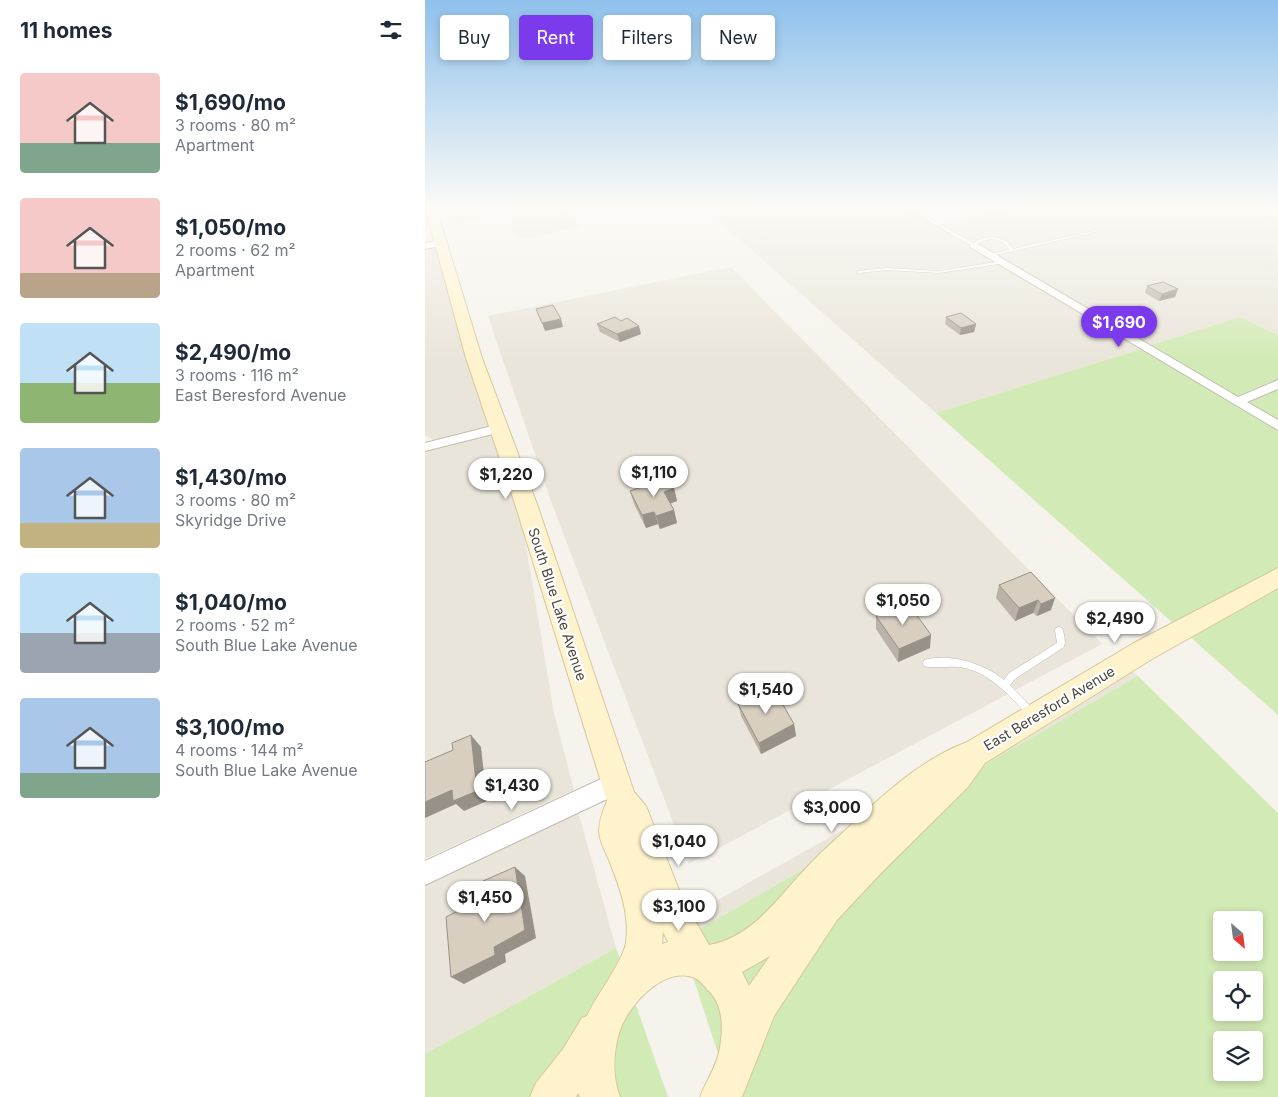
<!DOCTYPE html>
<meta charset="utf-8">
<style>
:root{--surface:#fff;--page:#f2f2f3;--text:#1f2937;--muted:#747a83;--accent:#7c3aed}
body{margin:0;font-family:Inter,sans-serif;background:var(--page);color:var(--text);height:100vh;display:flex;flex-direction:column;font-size:19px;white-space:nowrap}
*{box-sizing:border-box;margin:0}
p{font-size:16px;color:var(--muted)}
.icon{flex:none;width:28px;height:28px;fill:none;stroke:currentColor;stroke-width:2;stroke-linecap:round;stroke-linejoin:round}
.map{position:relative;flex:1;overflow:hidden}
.drawer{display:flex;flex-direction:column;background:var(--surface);width:425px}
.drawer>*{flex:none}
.guide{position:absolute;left:15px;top:15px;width:475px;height:45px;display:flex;gap:10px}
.needle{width:32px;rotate:152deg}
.buttons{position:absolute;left:788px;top:911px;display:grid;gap:10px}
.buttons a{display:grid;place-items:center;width:50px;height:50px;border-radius:5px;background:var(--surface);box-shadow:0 2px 8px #0003;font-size:25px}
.price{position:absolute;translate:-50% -42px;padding:0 11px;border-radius:18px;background:#fff;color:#222;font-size:16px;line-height:32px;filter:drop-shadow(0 1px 2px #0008)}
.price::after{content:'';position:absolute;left:50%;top:30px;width:15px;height:11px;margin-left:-8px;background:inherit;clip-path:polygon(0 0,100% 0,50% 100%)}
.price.active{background:var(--accent);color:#fff}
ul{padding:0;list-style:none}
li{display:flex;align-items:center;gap:15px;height:125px;padding:0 20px}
li span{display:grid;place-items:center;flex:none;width:140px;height:100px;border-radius:5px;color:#555}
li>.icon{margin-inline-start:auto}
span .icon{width:60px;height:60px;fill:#fffc;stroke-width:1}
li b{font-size:21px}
h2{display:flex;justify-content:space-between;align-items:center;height:60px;padding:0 20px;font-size:21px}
.chip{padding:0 18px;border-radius:5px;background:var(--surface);box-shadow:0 2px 8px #0003;font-size:18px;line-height:45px}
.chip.active{background:var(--accent);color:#fff}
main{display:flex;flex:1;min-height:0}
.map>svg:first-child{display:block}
</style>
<main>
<section class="drawer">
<h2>11 homes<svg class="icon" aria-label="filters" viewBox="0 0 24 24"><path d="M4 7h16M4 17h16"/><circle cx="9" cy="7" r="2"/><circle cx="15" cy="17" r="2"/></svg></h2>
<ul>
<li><span style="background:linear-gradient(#f6c9c9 70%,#7fa58c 0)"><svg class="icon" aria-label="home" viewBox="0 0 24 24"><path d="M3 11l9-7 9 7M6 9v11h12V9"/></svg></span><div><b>$1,690/mo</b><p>3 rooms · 80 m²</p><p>Apartment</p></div></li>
<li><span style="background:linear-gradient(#f6c9c9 75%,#b9a48a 0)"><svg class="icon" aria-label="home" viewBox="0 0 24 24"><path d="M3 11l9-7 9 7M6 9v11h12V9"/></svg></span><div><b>$1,050/mo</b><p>2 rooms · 62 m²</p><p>Apartment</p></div></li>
<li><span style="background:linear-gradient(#bfe0f5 60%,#8fb573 0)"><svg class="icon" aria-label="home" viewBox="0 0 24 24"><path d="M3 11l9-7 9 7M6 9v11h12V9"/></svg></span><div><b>$2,490/mo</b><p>3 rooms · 116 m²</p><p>East Beresford Avenue</p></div></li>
<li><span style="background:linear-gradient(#a9c7e8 75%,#c2b280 0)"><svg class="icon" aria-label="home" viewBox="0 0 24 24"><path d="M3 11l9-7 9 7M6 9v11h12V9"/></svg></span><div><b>$1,430/mo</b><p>3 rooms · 80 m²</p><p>Skyridge Drive</p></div></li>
<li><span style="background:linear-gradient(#bfe0f5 60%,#9aa5b1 0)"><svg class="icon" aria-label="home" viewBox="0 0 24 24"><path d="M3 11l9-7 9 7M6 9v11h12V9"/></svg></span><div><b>$1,040/mo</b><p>2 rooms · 52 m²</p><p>South Blue Lake Avenue</p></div></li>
<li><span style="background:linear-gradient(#a9c7e8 75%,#7fa58c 0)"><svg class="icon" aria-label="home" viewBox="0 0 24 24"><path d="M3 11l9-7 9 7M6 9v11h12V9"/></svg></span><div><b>$3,100/mo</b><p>4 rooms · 144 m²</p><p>South Blue Lake Avenue</p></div></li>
</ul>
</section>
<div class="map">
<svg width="853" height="1097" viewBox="0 0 853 1097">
<rect width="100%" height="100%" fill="#f6f3ec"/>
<g fill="#eae5da">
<path d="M23,207H134L158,226L93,240L86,230L88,218L67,216L48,219L29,225Z"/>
<path d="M278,207H484L515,224L591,207H853V335L815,317L723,346L548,243L543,245L716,349L511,413Z"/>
<path d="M13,246L68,427L10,441L0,435V248Z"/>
<path d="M306,267L677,644L264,864L127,504L63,316Z"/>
<path d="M70,433L95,509L129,713L149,790L0,859V451Z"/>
<path d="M705,669L713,676L256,940L250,924Z"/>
<path d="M153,811L191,948L0,1054V884Z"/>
</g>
<g fill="#d2eab5" fill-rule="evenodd">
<path d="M815,317L853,335V379L810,397L723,346Z"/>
<path d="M716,349L853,430V567L749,624L511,413Z"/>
<path d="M853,389V422L821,403Z"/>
<path d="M853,586V715L764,636Z"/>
<path d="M713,676L853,813V1097H307L256,940ZM796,920H829V952H796ZM796,980H829V1012H796ZM796,1040H829V1072H796Z"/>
<path d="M191,948L243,1097H0V1054Z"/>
</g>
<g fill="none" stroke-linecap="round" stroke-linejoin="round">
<defs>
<g id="lane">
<path d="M480,207H485L548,243C560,235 580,234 588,249L677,229L679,230L566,256L564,255L565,254L584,250C579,240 568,237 558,241C554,242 551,245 547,246Z"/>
<path d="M578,261L580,262V263L514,273L462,270L433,273L431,272L433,271L462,268L514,271Z"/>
<path d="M634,627L637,628C639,633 641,642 639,647L590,679L585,685L610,711L612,714L610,717L607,718L604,717C585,696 564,671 534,667C523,666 510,669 499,666L498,663L499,660C524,653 559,663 579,680L584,673L632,643L630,630L631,628Z"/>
</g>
<g id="street">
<path d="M17,240L21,243L20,245L0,249V243Z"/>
<path d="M545,243H551L813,397L853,380V389L822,402L853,420V430L545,247Z"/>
<path d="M75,424L82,428L80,431L0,451V443Z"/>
<path d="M191,772L199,775L202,783L199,791L0,885V861Z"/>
</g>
<path id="secondary" d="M0,207H11L57,358L113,507L209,792L221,806L258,900L284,945C330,937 355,894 386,863C400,848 416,835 430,821C465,789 498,759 542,742L709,643L853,568V588L727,659L560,763L543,787L457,872L412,920L349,1016L317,1097H275C281,1081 292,1066 295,1048C298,1028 299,1007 284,991C280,987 275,980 270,978C239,965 204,1005 195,1030C188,1052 187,1076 195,1097H155L153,1093L151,1097H105L111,1083L138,1049L157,1018L162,1016C171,996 199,960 201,942C205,913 194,886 184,860C180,851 174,840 174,831C174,820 178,811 182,801L91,507L41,358ZM238,932L243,942L237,944ZM345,956L324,986L317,972Z"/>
</defs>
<use href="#lane" stroke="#c2bbae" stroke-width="1"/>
<use href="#street" stroke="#c2bbae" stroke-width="2"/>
<use href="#secondary" stroke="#d6c79b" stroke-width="2"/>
<use href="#lane" fill="#fff" fill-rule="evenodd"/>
<use href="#street" fill="#fff" fill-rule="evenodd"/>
<use href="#secondary" fill="#fff3cd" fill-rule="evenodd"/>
</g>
<g fill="#bab2a6">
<path d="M722,286L750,297L734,301L720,293Z"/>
<path d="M521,317L551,324L549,332L535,335L520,324Z"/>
<path d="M172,324L216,334L195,342L175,332Z"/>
<path d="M249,488L252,501L245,503L249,510L252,523L235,529L233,524L221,528L209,504L205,491Z"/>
<path d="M606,572L626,610L612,616L608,613L590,621L571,598L574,585Z"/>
<path d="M451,616L505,648L473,662L451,629Z"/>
<path d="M313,704L369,724L371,736L336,754L316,716Z"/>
</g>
<g fill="#979187">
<path d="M753,289L750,297L734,301L737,294Z"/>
<path d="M136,319L138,327L120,331L117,323Z"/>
<path d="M551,324L549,332L535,335L536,328Z"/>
<path d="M214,326L216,334L195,342L192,334Z"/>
<path d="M249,488L252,501L242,505L239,492Z"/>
<path d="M249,510L252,523L235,529L231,516Z"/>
<path d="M229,512L233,524L221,528L217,515Z"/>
<path d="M630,598L626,610L612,616L616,604Z"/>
<path d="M613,600L608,613L590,621L594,608Z"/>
<path d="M506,635L505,648L473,662L474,649Z"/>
<path d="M369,724L371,736L336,754L334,743Z"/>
<path d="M46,735L56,747L62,801L39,811L31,804L0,818V802Z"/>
<path d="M90,867L100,876L111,938L80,954L81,962L39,984L26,977L69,947Z"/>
</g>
<g fill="#d8cfc1" stroke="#979187">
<path d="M738,282L753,289L737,294L722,286Z"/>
<path d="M128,305L136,319L117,323L111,309Z"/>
<path d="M536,313L551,324L536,328L521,317Z"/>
<path d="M190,317L196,321L202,318L214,326L192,334L172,324Z"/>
<path d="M243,478L249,488L239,492L249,510L231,516L229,512L217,515L205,491Z"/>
<path d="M606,572L630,598L616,604L613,600L594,608L574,585Z"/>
<path d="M483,603L506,635L474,649L451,616Z"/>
<path d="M348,687L369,724L334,743L313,704Z"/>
<path d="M46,735L52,791L28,801L27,790L0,802V762L28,750L27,743Z"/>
<path d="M90,867L100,930L69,947L70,955L26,977L21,917L60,897L58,881Z"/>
</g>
<linearGradient id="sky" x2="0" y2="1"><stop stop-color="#8fc1ec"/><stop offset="0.57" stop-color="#fbfaf6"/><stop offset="1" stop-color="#fbfaf6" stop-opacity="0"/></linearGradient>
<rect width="853" height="361" fill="url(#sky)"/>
<g text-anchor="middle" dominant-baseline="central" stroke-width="4.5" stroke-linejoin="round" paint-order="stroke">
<g font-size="14" fill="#4b4439" stroke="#fff">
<text transform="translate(133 604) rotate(72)">South Blue Lake Avenue</text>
<text transform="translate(624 708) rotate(-31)">East Beresford Avenue</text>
</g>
</g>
</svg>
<div class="buttons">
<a><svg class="needle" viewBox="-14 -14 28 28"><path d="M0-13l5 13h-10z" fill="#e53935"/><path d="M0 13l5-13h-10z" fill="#747a83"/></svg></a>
<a><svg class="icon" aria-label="locate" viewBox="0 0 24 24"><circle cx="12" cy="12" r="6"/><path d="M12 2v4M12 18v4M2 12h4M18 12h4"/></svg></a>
<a><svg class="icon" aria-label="layers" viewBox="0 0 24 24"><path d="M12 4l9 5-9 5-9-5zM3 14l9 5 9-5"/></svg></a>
</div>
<b class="price active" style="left:694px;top:348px">$1,690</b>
<b class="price" style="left:229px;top:498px">$1,110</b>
<b class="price" style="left:81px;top:500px">$1,220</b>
<b class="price" style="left:478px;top:626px">$1,050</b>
<b class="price" style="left:690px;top:644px">$2,490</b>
<b class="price" style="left:341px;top:715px">$1,540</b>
<b class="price" style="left:87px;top:811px">$1,430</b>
<b class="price" style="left:407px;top:833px">$3,000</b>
<b class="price" style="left:254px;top:867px">$1,040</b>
<b class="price" style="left:60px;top:923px">$1,450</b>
<b class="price" style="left:254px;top:932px">$3,100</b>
<div class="guide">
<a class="chip">Buy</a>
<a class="chip active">Rent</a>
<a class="chip">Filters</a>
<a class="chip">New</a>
</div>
</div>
</main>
